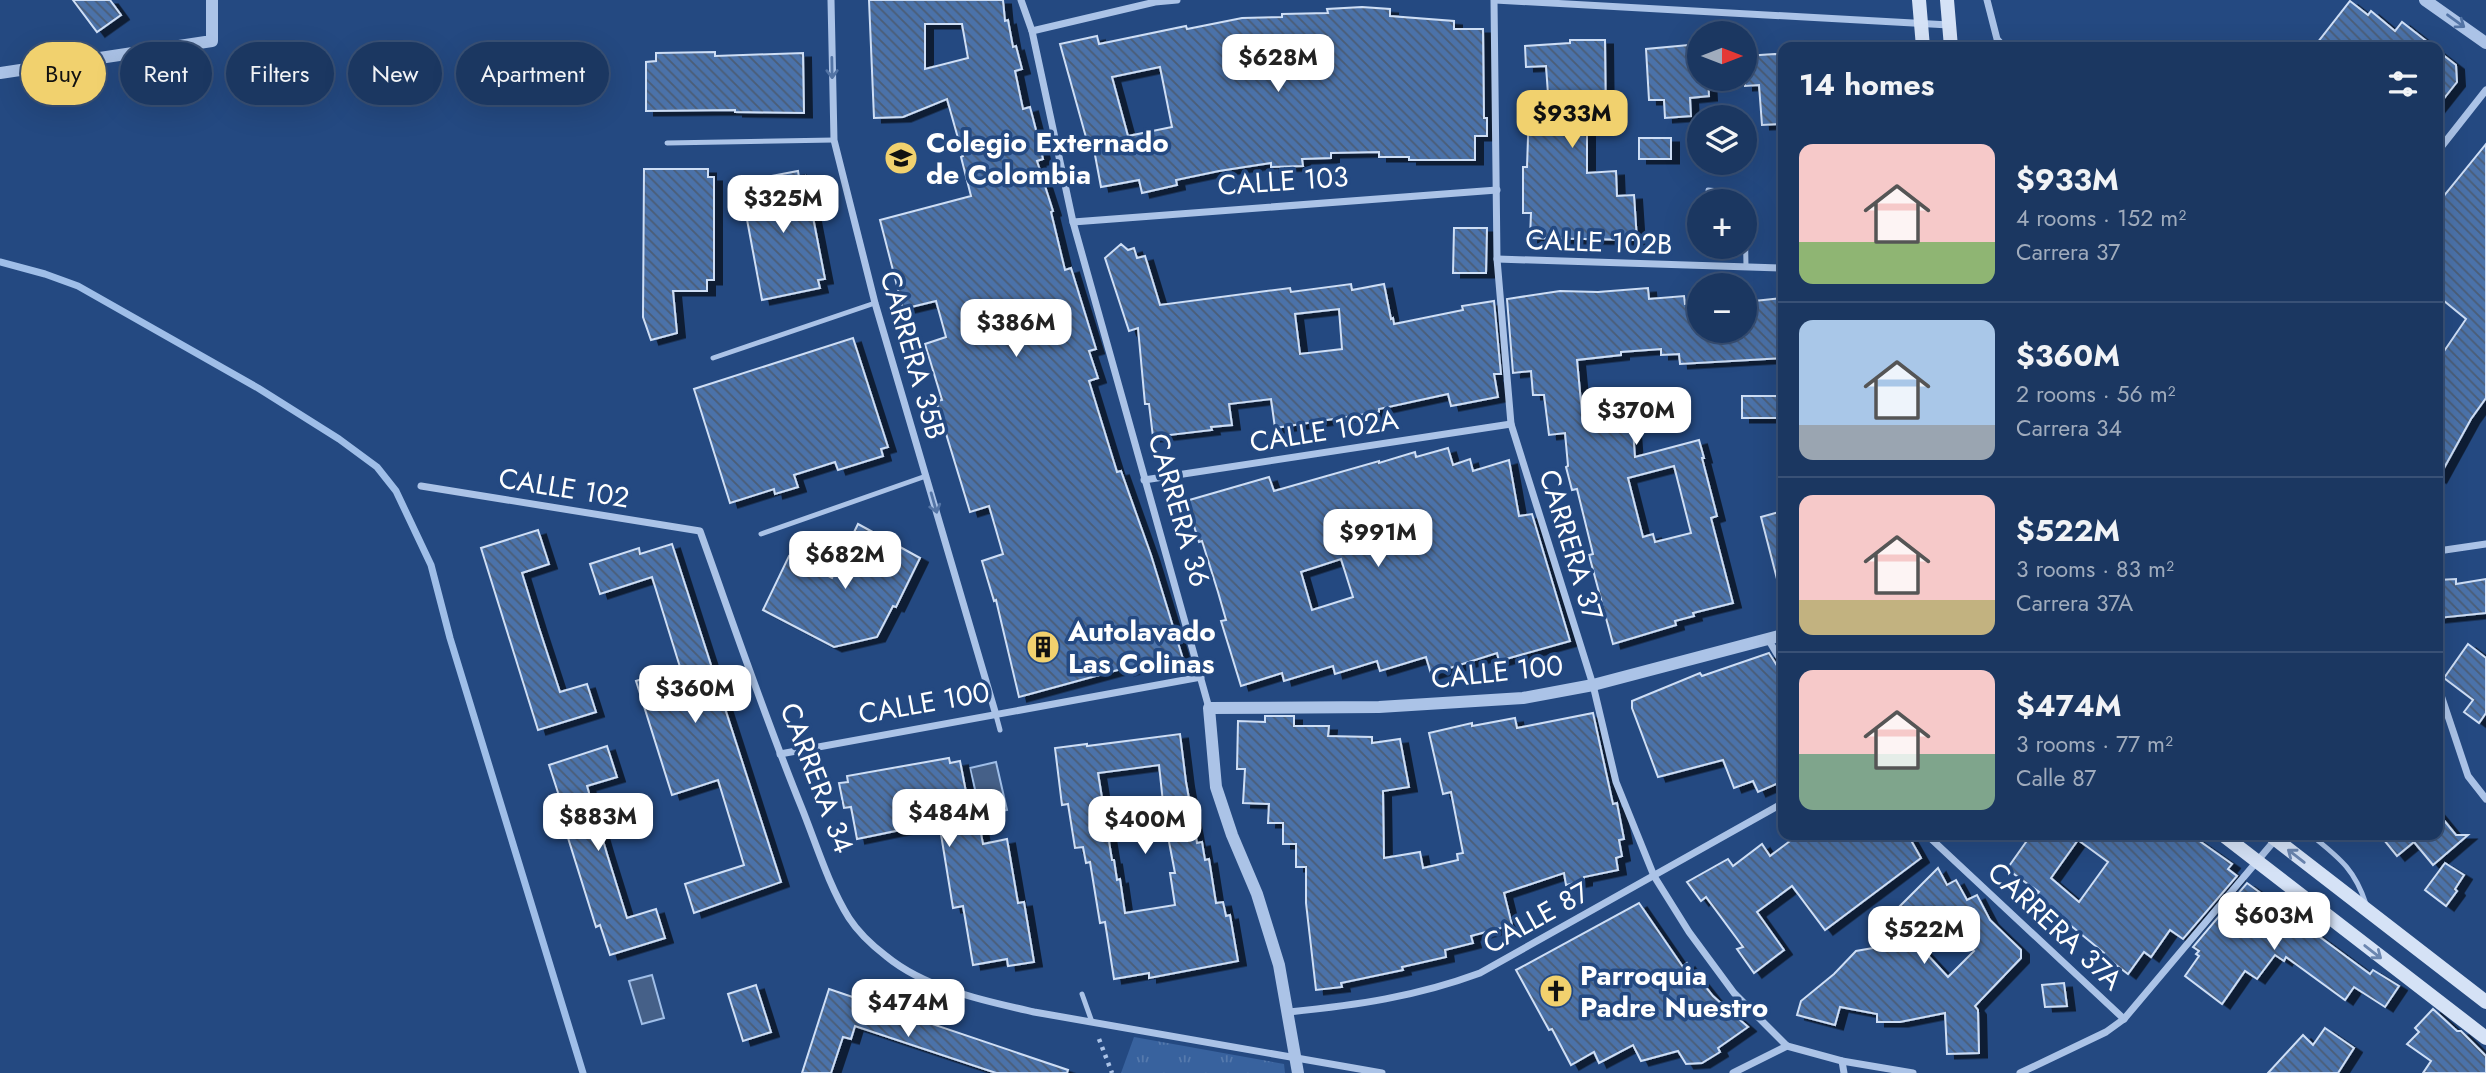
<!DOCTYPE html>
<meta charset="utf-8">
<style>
:root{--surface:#1b3761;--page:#28426a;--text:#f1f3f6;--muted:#a0acbd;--line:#395176;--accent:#f1d16e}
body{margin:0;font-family:Jost,sans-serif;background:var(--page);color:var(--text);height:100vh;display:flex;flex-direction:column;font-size:26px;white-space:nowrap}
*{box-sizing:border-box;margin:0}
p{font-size:23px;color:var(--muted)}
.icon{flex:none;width:38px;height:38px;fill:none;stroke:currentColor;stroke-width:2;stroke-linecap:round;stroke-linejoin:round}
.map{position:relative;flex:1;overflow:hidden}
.sheet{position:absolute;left:1778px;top:42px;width:665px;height:798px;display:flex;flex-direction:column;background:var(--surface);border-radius:14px;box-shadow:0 7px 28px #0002,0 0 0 2px var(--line)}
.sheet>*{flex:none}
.top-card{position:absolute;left:21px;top:42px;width:665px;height:63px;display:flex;gap:14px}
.needle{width:46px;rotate:90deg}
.fabs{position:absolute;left:1687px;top:21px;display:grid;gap:14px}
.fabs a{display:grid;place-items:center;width:70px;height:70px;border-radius:50%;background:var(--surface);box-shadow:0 7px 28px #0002,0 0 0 2px var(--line);font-size:35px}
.price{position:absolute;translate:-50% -60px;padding:0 16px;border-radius:14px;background:#fff;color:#222;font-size:23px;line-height:46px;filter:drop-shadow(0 2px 4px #0008)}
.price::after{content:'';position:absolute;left:50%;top:42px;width:21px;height:16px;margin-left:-10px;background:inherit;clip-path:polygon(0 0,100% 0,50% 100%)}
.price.current{background:var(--accent);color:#111}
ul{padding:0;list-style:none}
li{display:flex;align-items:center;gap:21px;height:175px;padding:0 21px}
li+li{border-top:2px solid var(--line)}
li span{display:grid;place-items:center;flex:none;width:196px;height:140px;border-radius:14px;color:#555}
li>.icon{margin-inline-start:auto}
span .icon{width:84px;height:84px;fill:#fffc;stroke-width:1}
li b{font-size:30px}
h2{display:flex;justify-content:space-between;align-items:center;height:84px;padding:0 21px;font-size:30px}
.tag{padding:0 24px;border-radius:32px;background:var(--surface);box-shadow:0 7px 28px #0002,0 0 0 2px var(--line);font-size:24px;line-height:63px}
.tag.current{background:var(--accent);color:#111}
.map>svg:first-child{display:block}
</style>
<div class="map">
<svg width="2486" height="1073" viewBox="0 0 2486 1073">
<defs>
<pattern id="park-tufts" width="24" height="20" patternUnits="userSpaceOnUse" patternTransform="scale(1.75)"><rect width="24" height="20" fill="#38629e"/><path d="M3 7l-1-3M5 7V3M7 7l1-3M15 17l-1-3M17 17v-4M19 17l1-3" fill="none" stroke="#567aad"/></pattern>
<pattern id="building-back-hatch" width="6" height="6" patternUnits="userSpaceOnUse" patternTransform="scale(1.75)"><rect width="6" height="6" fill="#4c72a9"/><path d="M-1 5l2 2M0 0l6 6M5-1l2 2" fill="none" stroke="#4c5d76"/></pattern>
<filter id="shadow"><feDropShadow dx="8" dy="4.5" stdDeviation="0" flood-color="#0009"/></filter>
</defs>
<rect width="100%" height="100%" fill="#244981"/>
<path fill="url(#park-tufts)" d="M1134,1037L1284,1064L1285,1073H1121Z"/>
<g fill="#456088" stroke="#9fbee8" stroke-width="2">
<path d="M996,762L1007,810L981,815L970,768Z"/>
<path d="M652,975L664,1018L642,1024L629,981Z"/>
</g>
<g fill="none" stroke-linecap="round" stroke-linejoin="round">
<path stroke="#9fbee8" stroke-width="7" d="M0,262L45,274L78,286L258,388L339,439L377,467L396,491L431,565L450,638L583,1073"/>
</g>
<g fill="url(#building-back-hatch)" stroke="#cedef5" stroke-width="2" fill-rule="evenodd" filter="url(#shadow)">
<path d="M73,0H110L121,15L97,32Z"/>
<path d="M869,0H1003L1005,21L1008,20L1013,47L1016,46L1022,69L1015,71L1023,109L1030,107L1036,130L1043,159L1037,161L1053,211L1051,212L1065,270L1071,268L1096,349L1089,351L1098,378L1089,381L1117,472L1121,471L1151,555L1183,659L1151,669L1149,664L1126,671L1125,668L1019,697L996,600L994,601L982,561L1003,554L989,506L970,512L936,401L942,400L925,344L946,337L936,301L903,309L880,220L971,196L961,157L963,156L947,99L903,117L874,118ZM925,24H962L968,58L925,69Z"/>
<path d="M2350,1L2368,15L2371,11L2395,31L2402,22L2434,47H2314Z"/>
<path d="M1362,7L1390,9V16L1454,21V29H1483L1484,118H1487V136H1475V160H1409V157H1379V152L1331,153V158L1302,159L1303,166L1271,167V163L1219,171L1176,180L1177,185L1142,193L1139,180L1101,187L1092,139L1087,141L1060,44L1097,36L1099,44L1186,26L1187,29L1242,18L1282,17V14L1328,13L1327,9ZM1160,67L1172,127L1128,136L1112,77Z"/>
<path d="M1570,40H1605L1606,129H1587V173L1616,171L1617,196L1634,195L1637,240L1530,238L1531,213H1523V167H1527L1529,108H1549L1546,66L1526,67L1525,46L1570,43Z"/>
<path d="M1699,44V79H1708L1709,96L1690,98L1691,116L1665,118L1664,100H1649L1646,49Z"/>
<path d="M2438,51L2456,65L2457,82L2438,106Z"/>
<path d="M715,52V56L803,53L804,113L735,112V110L646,111V62L656,61V53Z"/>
<path d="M1775,54L1783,55V112H1780V124L1762,125L1759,85L1745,86V56Z"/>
<rect x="1639" y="138" width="32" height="21"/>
<path d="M2486,144V398L2471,419L2438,479V360L2466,319L2438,296V203Z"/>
<path d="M644,169H708V177H714V280H707V291H673L677,333L651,340L643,317Z"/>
<path d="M798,171L799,177L805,176L825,279L818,280L820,288L762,300L740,182Z"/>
<path d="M1454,228H1487L1486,273H1453Z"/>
<path d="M1121,244L1128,250L1134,248L1137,258L1145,256L1160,305L1290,288L1291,292L1351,284L1352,290L1384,284L1391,319L1393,318L1394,324L1463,310L1462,306L1494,301L1501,374H1494L1498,397L1451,406L1448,394L1379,409V412L1275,428L1271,399L1229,404L1232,425L1211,427L1212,430L1153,437L1149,404H1145L1138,328L1129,331L1105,258ZM1339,309L1342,349L1300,354L1295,314Z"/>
<path d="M1648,288L1649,299L1684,296L1685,304L1699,303V331H1745V302L1783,298V358L1680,364L1679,354L1661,355V349L1621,352V355L1577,360L1582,413L1611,410L1612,432L1633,430L1635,457L1699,440L1704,458H1702L1717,516L1711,518L1733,603L1693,613L1694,616L1675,621L1676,625L1613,644L1589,555L1593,554L1577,489L1572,490L1566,467L1568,466L1565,433L1549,435L1544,395H1533L1531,371L1513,373L1507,299L1560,291L1598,292ZM1674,466L1691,533L1655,542L1653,534L1643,537L1628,478Z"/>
<path d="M853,338L888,447L881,449L883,456L838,470L835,462L794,475L798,487L775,494L774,489L730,503L694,389Z"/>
<rect x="1742" y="396" width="41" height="22"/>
<path d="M1448,448L1453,465L1470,459L1473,471L1509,460L1519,516L1532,514L1570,641L1499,661L1497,653L1431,674L1426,657L1380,671L1377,661L1335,674L1333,666L1284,681L1282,673L1241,686L1221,621L1226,620L1218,592L1202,541L1199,542L1186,501L1269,477L1274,491L1379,461V463L1415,452L1416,457ZM1341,559L1353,597L1312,610L1301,572Z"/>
<path d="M1779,512L1783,528V579H1777L1761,517Z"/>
<path d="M858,524L920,558L896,607L893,606L877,637L834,647L763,610L789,556L832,578Z"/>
<path d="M538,530L549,564L522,573L539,628L560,692L587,684L596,712L538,730L481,548Z"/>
<path d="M672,544L781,882L694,913L685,884L744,865L718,780L672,795L636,681L680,667L652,577L600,594L590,564L639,548L640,554Z"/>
<path d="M2456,579V584L2486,579V613L2438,618V580Z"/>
<path d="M2468,644L2486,658V713L2479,723L2464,712L2473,700L2444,678Z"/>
<path d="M1769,653L1783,675V781L1758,792L1753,781L1734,788L1723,760L1658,777L1632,708V701L1700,673L1702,676Z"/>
<path d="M1593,713L1613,804L1617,803L1624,839L1619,840L1622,856L1616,858L1618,870L1584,877V881L1566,885L1564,873L1504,893L1512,925L1471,936L1473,943L1445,950L1446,957L1402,967L1403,970L1341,983L1342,987L1316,990L1306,903V867H1296V844H1283V823H1268L1269,804L1243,803L1245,769H1237L1238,721L1265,722V716H1294V726H1329L1328,736L1372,737V743L1400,739L1409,787L1383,791L1384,858L1420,852L1423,868L1458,860L1457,854L1463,853L1451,792L1443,794L1429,733L1472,723V726L1515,718L1517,728Z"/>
<path d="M1180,734L1186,782L1197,843L1202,842L1205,860L1209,859L1216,903L1223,902L1226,916L1230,915L1238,961L1149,978V973L1114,979L1105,922L1100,923L1090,862L1086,863L1083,847L1075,848L1068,804L1062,805L1055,748L1087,744V746ZM1159,765L1165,821L1175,873H1170L1175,905L1125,913L1120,879L1117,880L1114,860H1112L1098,773Z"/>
<path d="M607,746L617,777L587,786L607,854L627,918L656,909L665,938L610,955L600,925L596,927L558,806L562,805L549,765Z"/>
<path d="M949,758L950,763L960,761L966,792L973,791L983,844L1007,839L1018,903L1024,902L1034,962L1008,966L1007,959L973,965L963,906L953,908L939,822L857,839L851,807L844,808L839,783L848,782L847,776Z"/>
<path d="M2438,813L2456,835H2468L2433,865L2414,842L2397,856L2380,835H2438Z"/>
<path d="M1798,835H1908L1921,858L1825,930L1792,886L1757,912L1784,950L1754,973L1737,949L1743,947L1706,897L1701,901L1687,882L1728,859L1733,866L1762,844L1770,856Z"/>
<path d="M2031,835H2191L2232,864L2228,869L2237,876L2183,939L2170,930L2151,957L2144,952L2128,974L2103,955L2104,953L2035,896L2039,892L2007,869ZM2078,840L2108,862L2079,902L2051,878Z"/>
<path d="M2445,863L2464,875L2455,889L2457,891L2446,906L2425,890Z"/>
<path d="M1938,868L1947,885L1956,880L1967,900L1977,895L1990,920L2021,950V958L1975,1006L1978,1010L1979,1053L1947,1054L1945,1013L1900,1022H1877V1014L1840,1007L1835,1025L1797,1015L1801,1001L1834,974L1856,951L1896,944L1878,912L1884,908L1891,915ZM1940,918L1974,951L1948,977L1910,936Z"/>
<path d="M2247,883L2370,974L2373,970L2399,986L2385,1007L2354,987L2345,1000L2286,957L2284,961L2275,955L2257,979L2245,971L2222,1004L2185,976L2199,956L2196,954L2199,951L2193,947Z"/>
<path d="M1639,903L1683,967L1687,963L1713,996L1748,1027L1718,1048L1720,1052L1702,1063L1686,1064L1678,1051L1641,1061L1633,1045L1599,1063L1594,1052L1571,1065L1552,1029L1549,1030L1516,970Z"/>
<path d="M2064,983L2067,1006L2045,1007L2042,985Z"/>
<path d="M756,985L771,1032L743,1041L728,994Z"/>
<path d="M829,989L1068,1070L1067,1073H996L855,1026L851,1039L843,1037L831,1073H802Z"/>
<path d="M2433,1009L2457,1031H2461L2486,1056V1073H2423L2431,1061L2407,1044L2419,1032L2415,1028Z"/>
<path d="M2325,1028L2354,1048L2338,1073H2268L2303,1035L2313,1045Z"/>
</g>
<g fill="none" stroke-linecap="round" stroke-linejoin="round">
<path stroke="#abc3e7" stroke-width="4.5" stroke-dasharray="3.5 5" stroke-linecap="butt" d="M1099,1039L1112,1073"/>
<g stroke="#abc3e7" stroke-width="5">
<path d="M667,143L834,140"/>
<path d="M1708,190L1732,192L1741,197L1743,201"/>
<path d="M1745,206L1746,267"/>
<path d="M713,358L875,303"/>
<path d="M761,534L926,476"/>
<path d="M996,715L1000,730"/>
<path d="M2311,835C2339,858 2354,868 2366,904"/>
<path d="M1082,994L1092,1022"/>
</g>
<g stroke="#abc3e7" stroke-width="7">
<path d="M831,0L834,140L875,303L996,715"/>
<path d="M1021,0L1032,31L1073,222L1209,708"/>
<path d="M1494,0L1497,259L1511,424L1593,685L1616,782L1654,876L1689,932L1734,993L1787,1046L1842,1061L1913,1073"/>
<path d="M1495,0L1949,25"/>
<path d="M1987,0L1997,39L2004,47"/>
<path d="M1032,31L1155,2L1177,0"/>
<path d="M2438,151L2486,90"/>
<path d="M1073,222L1497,190"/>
<path d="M1497,259L1783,268"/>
<path d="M1144,480L1511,424"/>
<path d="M421,486L700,531C733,623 764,715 801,806C816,843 828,884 849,918C858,932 873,946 886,956C926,989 985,1001 1034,1012L1382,1073"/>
<path d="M2438,551L2486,544"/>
<path d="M1768,639L1783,664"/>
<path d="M2438,686L2468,776L2486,799"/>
<path d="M780,754L1201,677"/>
<path d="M1927,835L2124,1019"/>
<path d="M1289,1012C1357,1005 1415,997 1480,973L1783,803"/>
<path d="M1842,1061L1844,1073"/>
<path d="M1733,1073L1787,1046"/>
<path d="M2020,1073L2106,1032L2124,1019L2275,840"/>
</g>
<g stroke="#abc3e7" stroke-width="12">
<path d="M2425,0L2486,43"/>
<path d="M0,73L212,41V0"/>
<path d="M1298,1073L1279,965L1257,894L1232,835L1216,787L1209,708L1379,707L1523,698L1593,685L1783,635"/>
</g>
<g stroke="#d5e2f6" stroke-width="14">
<path d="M1919,0L1923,47"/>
<path d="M1947,0L1951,47"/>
<path d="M2223,835L2486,1038"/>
<path d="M2270,835L2486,1002"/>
</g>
</g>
<defs><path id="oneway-shaft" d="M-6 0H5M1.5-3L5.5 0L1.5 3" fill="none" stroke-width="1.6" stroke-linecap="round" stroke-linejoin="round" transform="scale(1.75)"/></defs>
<g stroke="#5374a5">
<use href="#oneway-shaft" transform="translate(2456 21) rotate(36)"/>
<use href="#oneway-shaft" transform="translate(832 68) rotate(89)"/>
<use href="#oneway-shaft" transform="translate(934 503) rotate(74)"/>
</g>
<g stroke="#6b86b0">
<use href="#oneway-shaft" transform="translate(2296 856) rotate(-142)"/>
<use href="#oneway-shaft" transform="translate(2373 952) rotate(38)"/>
</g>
<defs>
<symbol id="school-disc" viewBox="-11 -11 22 22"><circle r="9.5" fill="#f1d16e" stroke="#244981"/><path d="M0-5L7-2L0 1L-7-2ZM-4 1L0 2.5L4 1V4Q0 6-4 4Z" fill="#111"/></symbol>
<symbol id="building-disc" viewBox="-11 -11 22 22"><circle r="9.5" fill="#f1d16e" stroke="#244981"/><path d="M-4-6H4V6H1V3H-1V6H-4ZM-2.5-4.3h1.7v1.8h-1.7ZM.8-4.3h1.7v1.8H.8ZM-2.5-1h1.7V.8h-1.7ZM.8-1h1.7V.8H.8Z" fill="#111"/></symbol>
<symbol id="church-disc" viewBox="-11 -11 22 22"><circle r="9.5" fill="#f1d16e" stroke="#244981"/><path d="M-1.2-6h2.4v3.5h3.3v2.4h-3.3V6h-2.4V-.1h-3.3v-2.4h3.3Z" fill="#111"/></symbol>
</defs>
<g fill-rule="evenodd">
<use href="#school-disc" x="882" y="139" width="38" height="38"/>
<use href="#building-disc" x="1024" y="628" width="38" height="38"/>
<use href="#church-disc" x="1537" y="972" width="38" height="38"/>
</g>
<g text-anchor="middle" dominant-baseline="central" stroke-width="7" stroke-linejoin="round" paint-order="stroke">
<g font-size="28" font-weight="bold" fill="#fff" stroke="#244981" text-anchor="start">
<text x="926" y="142">Colegio Externado<tspan x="926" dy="32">de Colombia</tspan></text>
<text x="1068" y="631">Autolavado<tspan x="1068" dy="32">Las Colinas</tspan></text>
<text x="1580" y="975">Parroquia<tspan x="1580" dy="32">Padre Nuestro</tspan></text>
</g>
<g font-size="28" fill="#fff" stroke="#244981">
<text transform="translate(1283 181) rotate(-4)">CALLE 103</text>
<text transform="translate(1599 242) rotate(2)">CALLE 102B</text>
<text transform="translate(913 355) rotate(74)">CARRERA 35B</text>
<text transform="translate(1324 431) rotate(-9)">CALLE 102A</text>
<text transform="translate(564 488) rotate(9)">CALLE 102</text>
<text transform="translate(1179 510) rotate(74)">CARRERA 36</text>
<text transform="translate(1571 545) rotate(73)">CARRERA 37</text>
<text transform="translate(1497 672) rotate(-6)">CALLE 100</text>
<text transform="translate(924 703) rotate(-10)">CALLE 100</text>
<text transform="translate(817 778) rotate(69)">CARRERA 34</text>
<text transform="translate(1536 918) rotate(-29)">CALLE 87</text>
<text transform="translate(2055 926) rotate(43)">CARRERA 37A</text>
</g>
</g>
</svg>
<div class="fabs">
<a><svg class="needle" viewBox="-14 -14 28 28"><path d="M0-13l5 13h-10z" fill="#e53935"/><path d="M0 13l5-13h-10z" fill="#a0acbd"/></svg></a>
<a><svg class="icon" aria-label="layers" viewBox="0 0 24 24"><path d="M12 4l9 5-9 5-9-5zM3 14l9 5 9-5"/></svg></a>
<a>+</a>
<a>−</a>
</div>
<b class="price" style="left:1278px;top:94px">$628M</b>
<b class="price current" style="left:1572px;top:150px">$933M</b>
<b class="price" style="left:783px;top:235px">$325M</b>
<b class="price" style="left:1016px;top:359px">$386M</b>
<b class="price" style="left:1636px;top:447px">$370M</b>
<b class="price" style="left:1378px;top:569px">$991M</b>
<b class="price" style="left:845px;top:591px">$682M</b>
<b class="price" style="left:695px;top:725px">$360M</b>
<b class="price" style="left:949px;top:849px">$484M</b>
<b class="price" style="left:598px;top:853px">$883M</b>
<b class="price" style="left:1145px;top:856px">$400M</b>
<b class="price" style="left:2274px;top:952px">$603M</b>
<b class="price" style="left:1924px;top:966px">$522M</b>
<b class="price" style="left:908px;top:1039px">$474M</b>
<div class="top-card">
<a class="tag current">Buy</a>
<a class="tag">Rent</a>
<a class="tag">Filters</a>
<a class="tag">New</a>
<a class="tag">Apartment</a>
</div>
<section class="sheet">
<h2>14 homes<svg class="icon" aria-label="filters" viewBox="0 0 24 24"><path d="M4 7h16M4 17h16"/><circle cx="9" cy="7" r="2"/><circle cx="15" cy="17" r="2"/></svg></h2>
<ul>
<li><span style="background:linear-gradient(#f6c9c9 70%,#8fb573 0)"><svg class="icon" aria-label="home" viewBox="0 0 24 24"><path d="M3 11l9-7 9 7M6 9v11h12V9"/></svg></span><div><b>$933M</b><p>4 rooms · 152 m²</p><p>Carrera 37</p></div></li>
<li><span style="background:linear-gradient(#a9c7e8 75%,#9aa5b1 0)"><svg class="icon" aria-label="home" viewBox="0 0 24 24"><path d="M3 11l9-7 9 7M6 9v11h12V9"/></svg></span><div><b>$360M</b><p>2 rooms · 56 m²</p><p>Carrera 34</p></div></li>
<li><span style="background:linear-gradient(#f6c9c9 75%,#c2b280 0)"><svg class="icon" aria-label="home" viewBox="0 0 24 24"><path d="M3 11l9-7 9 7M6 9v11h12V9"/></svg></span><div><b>$522M</b><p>3 rooms · 83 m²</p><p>Carrera 37A</p></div></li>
<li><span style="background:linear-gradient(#f6c9c9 60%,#7fa58c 0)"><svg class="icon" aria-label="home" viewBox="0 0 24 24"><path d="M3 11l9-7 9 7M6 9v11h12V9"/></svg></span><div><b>$474M</b><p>3 rooms · 77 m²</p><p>Calle 87</p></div></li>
</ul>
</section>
</div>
